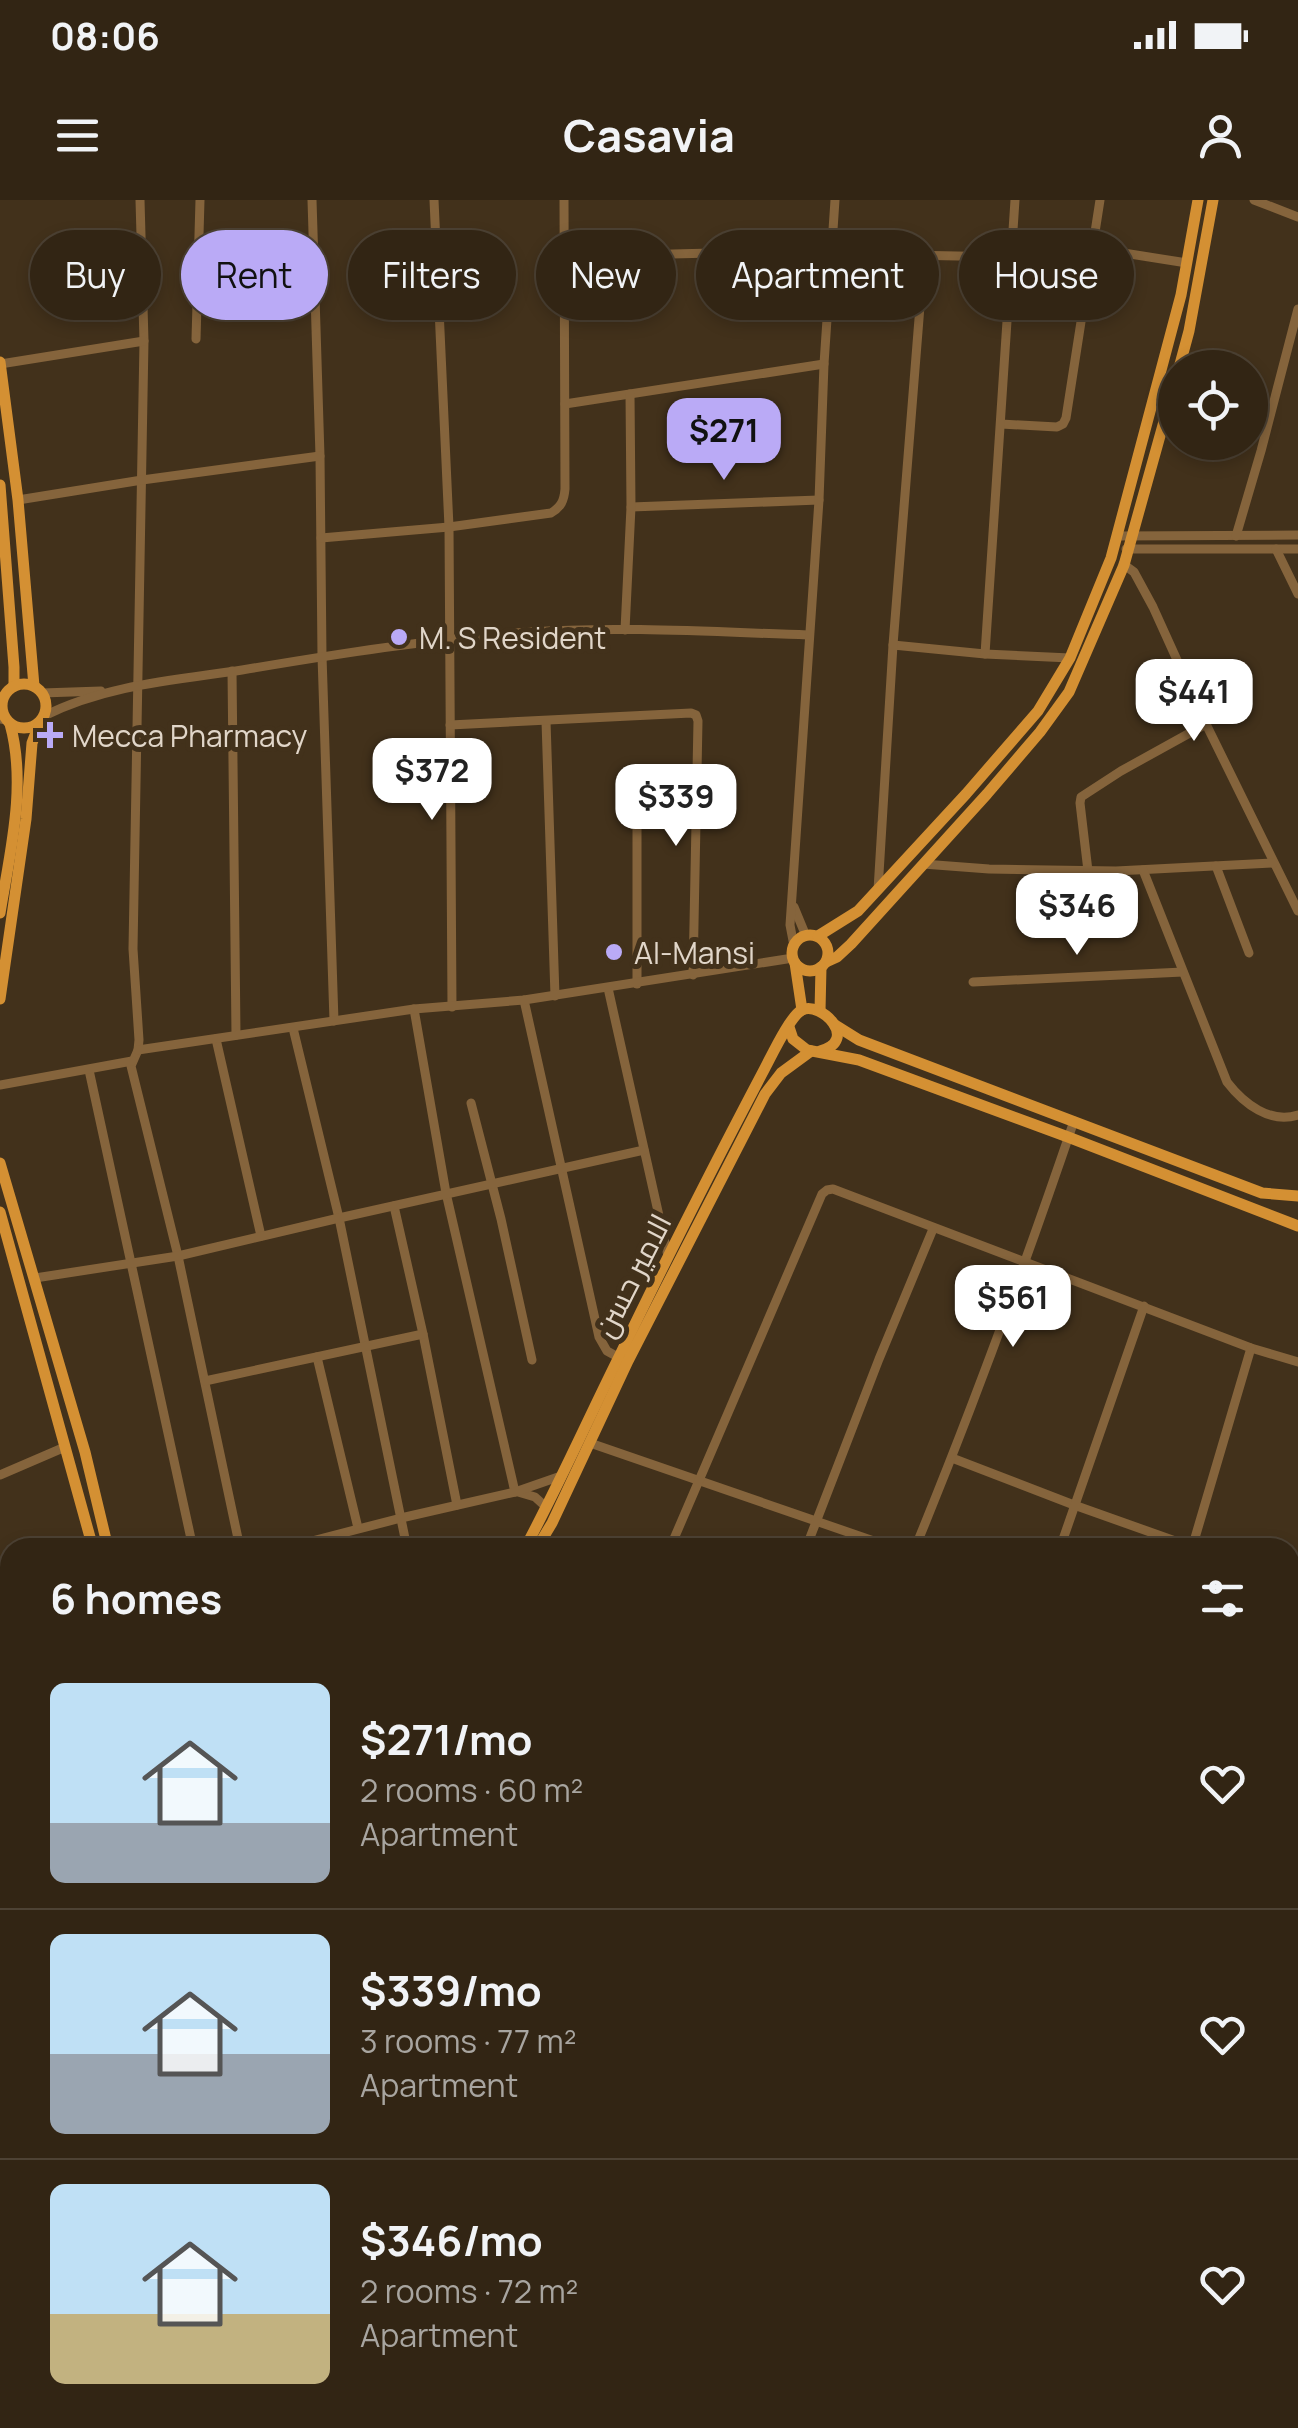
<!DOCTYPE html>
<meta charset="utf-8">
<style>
:root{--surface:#322514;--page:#3a2d1d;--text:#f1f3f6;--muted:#a8a5a0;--line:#4d4234;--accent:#baaaf6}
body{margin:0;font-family:Manrope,Cairo,sans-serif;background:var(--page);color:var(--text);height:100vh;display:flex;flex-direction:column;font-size:38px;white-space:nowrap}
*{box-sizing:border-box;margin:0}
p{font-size:32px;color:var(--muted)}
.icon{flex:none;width:55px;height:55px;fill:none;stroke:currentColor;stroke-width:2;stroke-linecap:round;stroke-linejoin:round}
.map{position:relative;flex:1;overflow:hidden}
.details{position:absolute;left:0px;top:1338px;width:1300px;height:892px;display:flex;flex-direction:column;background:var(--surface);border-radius:30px 30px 0 0;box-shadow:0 5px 15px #0003,0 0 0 2px var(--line)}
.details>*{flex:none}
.top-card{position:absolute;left:30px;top:30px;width:1240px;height:90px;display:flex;gap:20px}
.fabs{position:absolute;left:1158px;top:150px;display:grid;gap:20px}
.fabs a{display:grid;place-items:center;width:110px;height:110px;border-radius:50%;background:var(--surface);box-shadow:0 5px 15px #0003,0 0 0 2px var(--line);font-size:50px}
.price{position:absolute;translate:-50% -85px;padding:0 22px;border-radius:20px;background:#fff;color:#222;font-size:32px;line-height:65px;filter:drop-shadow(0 2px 5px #0008)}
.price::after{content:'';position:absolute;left:50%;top:60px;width:30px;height:22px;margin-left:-15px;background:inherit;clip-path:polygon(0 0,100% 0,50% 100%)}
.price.selected{background:var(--accent);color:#111}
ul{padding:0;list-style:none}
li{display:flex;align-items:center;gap:30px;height:250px;padding:0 50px}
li+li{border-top:2px solid var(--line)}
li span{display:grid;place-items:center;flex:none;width:280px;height:200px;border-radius:15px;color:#555}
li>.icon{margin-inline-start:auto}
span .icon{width:120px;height:120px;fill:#fffc;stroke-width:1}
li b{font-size:42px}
h2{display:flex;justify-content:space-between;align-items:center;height:120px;padding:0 50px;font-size:42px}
.chip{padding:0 35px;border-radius:45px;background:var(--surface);box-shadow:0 5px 15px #0003,0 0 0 2px var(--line);font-size:35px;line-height:90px}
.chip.selected{background:var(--accent);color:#111}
.status{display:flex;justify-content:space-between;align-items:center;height:70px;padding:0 50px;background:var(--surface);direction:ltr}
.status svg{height:28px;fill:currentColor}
header{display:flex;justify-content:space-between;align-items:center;height:130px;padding:0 50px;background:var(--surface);font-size:45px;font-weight:700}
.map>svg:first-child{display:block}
</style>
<div class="status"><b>08:06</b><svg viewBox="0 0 49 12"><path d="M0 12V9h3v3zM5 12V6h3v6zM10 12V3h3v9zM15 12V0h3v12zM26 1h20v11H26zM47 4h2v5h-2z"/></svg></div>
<header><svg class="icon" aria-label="menu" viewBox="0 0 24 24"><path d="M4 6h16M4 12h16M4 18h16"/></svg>Casavia<svg class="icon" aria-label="person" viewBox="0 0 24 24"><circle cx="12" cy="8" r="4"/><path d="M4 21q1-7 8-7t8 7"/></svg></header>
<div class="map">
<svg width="1298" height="2228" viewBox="0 0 1298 2228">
<rect width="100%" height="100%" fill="#42311b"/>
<path fill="#4d361b" d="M10,1838V2220H145V2228H0V1843Z"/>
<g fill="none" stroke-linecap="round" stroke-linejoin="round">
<g stroke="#85643c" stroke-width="9">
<path d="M140,0L144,141L133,749L139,840L138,850L131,866L178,1056L240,1348"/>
<path d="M312,0L320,256L322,456L334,821"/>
<path d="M434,0L449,327L452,807"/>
<path d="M1254,0L1298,17"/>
<path d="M1092,48L1187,63"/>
<path d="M564,62L672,54L753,52L1010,57"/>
<path d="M196,139L200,0"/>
<path d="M0,164L144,141"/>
<path d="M565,204L824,164"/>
<path d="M1001,224L1057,227L1063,224L1066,218L1100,0"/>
<path d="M18,300L142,280L320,256"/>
<path d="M631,307L819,300"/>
<path d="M1117,336L1298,335"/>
<path d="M1236,336L1261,251L1298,109"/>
<path d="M321,338L449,327L551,313C561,307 564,301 565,289L564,0"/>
<path d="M1126,349H1298"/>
<path d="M1276,349L1298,394"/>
<path d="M1123,364L1134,372L1153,407L1206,524L1298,711"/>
<path d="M625,430L631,307L630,194"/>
<path d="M893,445L985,454L1070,458"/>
<path d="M985,454L1015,0"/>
<path d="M232,471L236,835"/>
<path d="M42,493L101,491"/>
<path d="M0,498L3,496"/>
<path d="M44,516C105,485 175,480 242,470C337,454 431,439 528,432C621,426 715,432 808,435"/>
<path d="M0,519L6,520"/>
<path d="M546,521L555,796"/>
<path d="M450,525L691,513L696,515L698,521L693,775"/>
<path d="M923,664L989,669L1116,671L1273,663"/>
<path d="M1216,666L1249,753"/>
<path d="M1143,670L1227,882C1244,904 1270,924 1298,915"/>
<path d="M1088,671L1080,603L1081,597L1121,571L1206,524"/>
<path d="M878,690L893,445L924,56"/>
<path d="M794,707L806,736"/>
<path d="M794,746L790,725L819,300L824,164L835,0"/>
<path d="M973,782L1183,772"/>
<path d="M637,784V597"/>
<path d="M608,788L668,1056"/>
<path d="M524,800L599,1137L607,1151L618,1157"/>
<path d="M414,809L446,993L515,1292"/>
<path d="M293,828L339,1018L407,1348"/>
<path d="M216,839L261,1036"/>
<path d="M138,850L414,809L524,800L793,758"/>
<path d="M89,870L193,1348"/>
<path d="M0,885L132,861"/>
<path d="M471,903L501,1019L532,1160"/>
<path d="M394,1006L423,1134L457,1305"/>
<path d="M35,1078L178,1056L339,1018L644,950"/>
<path d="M317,1157L358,1328"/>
<path d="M205,1181L423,1134"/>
<path d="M590,1243L894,1348"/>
<path d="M952,1258L1074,1305L1195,1348"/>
<path d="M0,1275L65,1247"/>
<path d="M518,1292L535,1297L546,1307"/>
<path d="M285,1348L401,1318L515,1292L561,1276"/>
<path d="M670,1348L822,994L827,990L833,989L1251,1148L1298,1162"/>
<path d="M806,1348L879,1159L933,1029"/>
<path d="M915,1348C973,1207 1025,1065 1074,921"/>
<path d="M1060,1348L1144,1106"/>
<path d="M1192,1348L1251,1148"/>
<path d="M1290,1381L1298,1383"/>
<path d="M0,1477L10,1524"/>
<path d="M1290,1676L1298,1678"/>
<path d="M6,1721L10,1738"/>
<path d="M1290,1791L1298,1758"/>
<path d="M1290,1967L1298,1969"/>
<path d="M1290,2126L1298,2095"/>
<path d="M1044,2223L1071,2228"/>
<path d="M279,2228L280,2220"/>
<path d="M569,2228L570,2220"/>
<path d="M676,2228L678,2220"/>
<path d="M771,2228L772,2220"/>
<path d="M876,2228L878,2220"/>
<path d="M1176,2228L1178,2220"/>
<path d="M1264,2228L1266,2220"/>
</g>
<g stroke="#d49033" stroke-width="11">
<path d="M0,162L18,300L34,486"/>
<path d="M1179,168L1189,131L1213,0"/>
<path d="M0,285L14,467V486"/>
<circle cx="24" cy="506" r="22"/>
<path d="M0,713C10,652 27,585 10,524"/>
<circle cx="810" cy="753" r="18"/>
<path d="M818,736L858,711L966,594L1038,511L1070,458L1111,358L1181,95L1198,0"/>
<path d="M826,762L837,757L851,744L987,594L1040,532L1069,492L1124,365L1175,182"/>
<path d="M795,763L802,810"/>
<path d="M0,799L26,619L32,543L40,522"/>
<path d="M820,811L821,767"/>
<path d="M835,825L859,840L1262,993L1298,996"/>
<path d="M789,827L793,839L807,850L859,860L1068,937L1298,1026"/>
<path d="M0,963L85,1252L108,1348"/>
<path d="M0,1012L93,1348"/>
<path d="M525,1348C559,1285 588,1219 620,1155C666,1059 715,963 765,868C772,855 790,816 802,810C821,801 860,840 820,851"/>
<path d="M537,1348L552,1323L628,1161L765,894L781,873L811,851"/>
<path d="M1290,1467L1298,1438"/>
<path d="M1290,1515L1298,1489"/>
<path d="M0,1813L10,1808"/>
<path d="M0,1835L10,1830"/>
<path d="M151,2228V2220"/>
<path d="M165,2228V2220"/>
<path d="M1043,2228L1045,2220"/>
<path d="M1059,2228L1062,2220"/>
</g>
</g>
<g fill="#baaaf6" stroke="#42311b" stroke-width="4">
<circle cx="399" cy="437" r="10"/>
<path d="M45 520h10v10h10v10h-10v10h-10v-10h-10v-10h10z"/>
<circle cx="614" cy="752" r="10"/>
</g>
<g text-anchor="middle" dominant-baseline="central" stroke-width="10" stroke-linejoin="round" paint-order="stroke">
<g font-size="30" fill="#e1d6c9" stroke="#42311b" text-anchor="start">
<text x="419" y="437">M. S Resident</text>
<text x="72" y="535">Mecca Pharmacy</text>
<text x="634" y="752">Al-Mansi</text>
</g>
<g font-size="30" fill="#e1d6c9" stroke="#42311b">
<text transform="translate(632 1075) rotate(-63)">الامير حسن</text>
</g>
</g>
</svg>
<div class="fabs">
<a><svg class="icon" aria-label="locate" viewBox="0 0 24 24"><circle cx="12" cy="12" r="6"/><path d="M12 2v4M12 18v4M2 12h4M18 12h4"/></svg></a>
</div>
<b class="price selected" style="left:724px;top:283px">$271</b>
<b class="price" style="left:1194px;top:544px">$441</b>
<b class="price" style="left:432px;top:623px">$372</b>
<b class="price" style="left:676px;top:649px">$339</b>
<b class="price" style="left:1077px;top:758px">$346</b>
<b class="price" style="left:1013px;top:1150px">$561</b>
<div class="top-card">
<a class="chip">Buy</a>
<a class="chip selected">Rent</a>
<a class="chip">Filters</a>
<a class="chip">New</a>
<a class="chip">Apartment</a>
<a class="chip">House</a>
</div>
<section class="details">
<h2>6 homes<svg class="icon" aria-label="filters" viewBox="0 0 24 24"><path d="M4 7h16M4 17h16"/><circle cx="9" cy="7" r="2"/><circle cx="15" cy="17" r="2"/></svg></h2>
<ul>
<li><span style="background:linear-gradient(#bfe0f5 70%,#9aa5b1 0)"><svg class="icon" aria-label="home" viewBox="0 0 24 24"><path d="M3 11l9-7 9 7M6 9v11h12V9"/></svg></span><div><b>$271/mo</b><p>2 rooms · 60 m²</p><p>Apartment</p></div><svg class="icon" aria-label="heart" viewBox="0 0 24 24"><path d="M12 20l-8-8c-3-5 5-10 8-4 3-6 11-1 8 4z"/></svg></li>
<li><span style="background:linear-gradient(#bfe0f5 60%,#9aa5b1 0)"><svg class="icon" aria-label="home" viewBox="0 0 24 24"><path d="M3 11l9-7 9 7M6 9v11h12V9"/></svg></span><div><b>$339/mo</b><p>3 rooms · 77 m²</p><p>Apartment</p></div><svg class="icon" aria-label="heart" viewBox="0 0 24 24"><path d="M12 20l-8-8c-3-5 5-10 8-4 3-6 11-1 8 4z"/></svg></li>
<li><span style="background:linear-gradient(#bfe0f5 65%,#c2b280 0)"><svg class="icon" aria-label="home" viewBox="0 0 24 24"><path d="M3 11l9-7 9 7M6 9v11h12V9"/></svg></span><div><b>$346/mo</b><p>2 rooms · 72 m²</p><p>Apartment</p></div><svg class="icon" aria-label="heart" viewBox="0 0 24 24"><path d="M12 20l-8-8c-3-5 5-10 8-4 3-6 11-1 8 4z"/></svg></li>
</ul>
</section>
</div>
